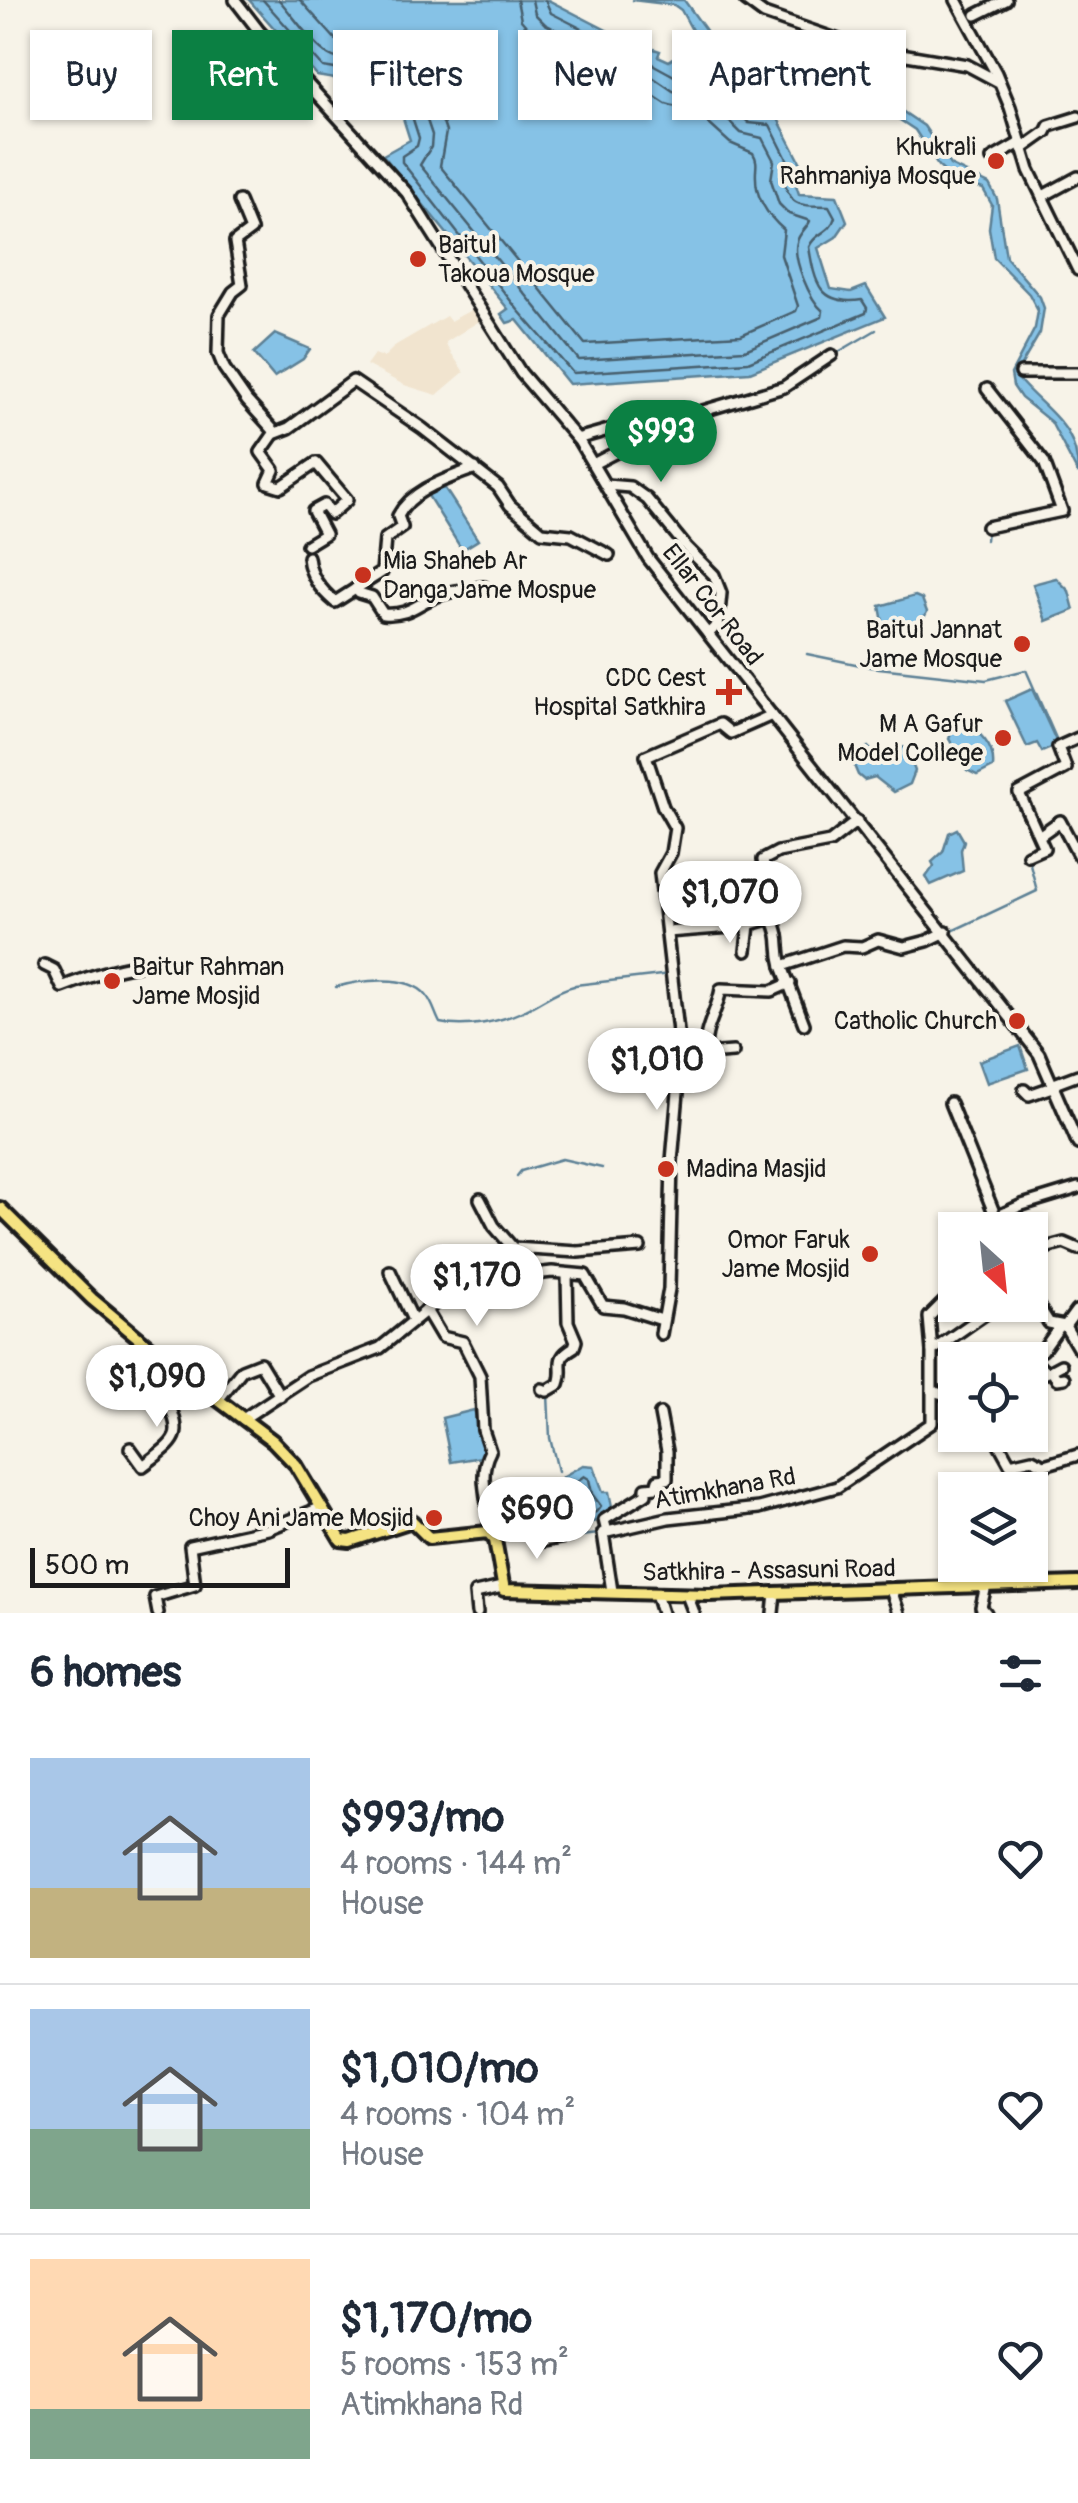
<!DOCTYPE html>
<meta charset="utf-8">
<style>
:root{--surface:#fff;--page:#f2f2f3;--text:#1f2937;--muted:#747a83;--line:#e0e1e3;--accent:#0b8043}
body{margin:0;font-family:Pangolin,sans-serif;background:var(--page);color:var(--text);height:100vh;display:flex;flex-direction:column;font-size:38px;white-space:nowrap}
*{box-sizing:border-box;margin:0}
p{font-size:32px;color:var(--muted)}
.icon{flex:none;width:55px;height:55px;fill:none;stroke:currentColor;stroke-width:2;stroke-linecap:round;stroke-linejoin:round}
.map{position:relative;height:1613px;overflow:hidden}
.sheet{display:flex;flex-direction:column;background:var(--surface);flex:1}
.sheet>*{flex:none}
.top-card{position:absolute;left:30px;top:30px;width:1020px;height:90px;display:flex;gap:20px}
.needle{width:65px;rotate:153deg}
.controls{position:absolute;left:938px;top:1212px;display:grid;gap:20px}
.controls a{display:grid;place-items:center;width:110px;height:110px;border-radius:0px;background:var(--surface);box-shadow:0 2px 8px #0004;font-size:50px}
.scale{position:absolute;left:30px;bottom:25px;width:260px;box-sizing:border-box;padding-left:10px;border:5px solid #1c1c1c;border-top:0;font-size:28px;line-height:35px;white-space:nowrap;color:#1c1c1c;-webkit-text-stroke:8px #f7f3e8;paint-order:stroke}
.price{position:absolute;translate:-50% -85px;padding:0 22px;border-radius:35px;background:#fff;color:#222;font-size:32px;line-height:65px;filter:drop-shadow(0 2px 5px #0008)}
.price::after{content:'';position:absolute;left:50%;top:60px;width:30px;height:22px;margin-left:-15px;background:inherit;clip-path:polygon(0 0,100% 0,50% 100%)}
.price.active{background:var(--accent);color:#fff}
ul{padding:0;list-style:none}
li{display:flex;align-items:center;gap:30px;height:250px;padding:0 30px}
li+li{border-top:2px solid var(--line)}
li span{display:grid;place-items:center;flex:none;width:280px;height:200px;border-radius:0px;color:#555}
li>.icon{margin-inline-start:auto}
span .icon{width:120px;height:120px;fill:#fffc;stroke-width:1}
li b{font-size:42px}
h2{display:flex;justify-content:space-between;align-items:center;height:120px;padding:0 30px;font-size:42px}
.tag{padding:0 35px;border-radius:0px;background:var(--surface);box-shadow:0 2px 8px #0004;font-size:35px;line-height:90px}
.tag.active{background:var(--accent);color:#fff}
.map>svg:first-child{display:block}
</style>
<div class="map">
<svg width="1078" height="1613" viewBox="0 0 1078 1613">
<rect width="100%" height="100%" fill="#f7f3e8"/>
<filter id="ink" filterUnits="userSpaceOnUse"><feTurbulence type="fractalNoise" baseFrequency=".01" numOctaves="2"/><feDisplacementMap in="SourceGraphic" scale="20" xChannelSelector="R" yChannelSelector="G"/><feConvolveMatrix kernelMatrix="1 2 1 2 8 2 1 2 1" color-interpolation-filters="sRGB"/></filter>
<g filter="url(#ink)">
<path fill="#f1e4cf" d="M475,308L481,320L446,342L447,347L464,372L437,395L404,385L366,365L374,354L384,357L396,345L446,316L450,321Z"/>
<g fill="#86c2e6" stroke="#5c8095" stroke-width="2.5">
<path d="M249,0H548L624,39L660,51L658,56L669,61L675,57L684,61L681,69L693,75L697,69L727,87L754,114L775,113L805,171L793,176L799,194L837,196L847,221L836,237L818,248L831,289L851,292L866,286L885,317L750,372L569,384L517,320L507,323L501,314L508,309L383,155L410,140L390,77L353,82L317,76Z"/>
<path d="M632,0H684L710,36L727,46L793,68L816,66L841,70L924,126L950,165L989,184L997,199L1006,257L1040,297L1044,308L1040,333L1020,367V381C1048,413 1078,425 1078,474L1051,422L1021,398L1013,386L1011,374L1035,328L1038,311L1029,294L994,258L989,228L992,205L983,189L949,176L938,166L915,130L847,85L783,74L713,52L698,41L681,10L674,5Z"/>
<path d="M275,334L310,349L303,359L274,377L254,353Z"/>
<path d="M442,484L478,540L462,550L427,494Z"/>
<path d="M1056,578L1069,591L1074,610L1046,621L1033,584Z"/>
<path d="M915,596L922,599L927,612L920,625L899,632L884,628L880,606Z"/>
<path d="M1032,689L1058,745L1042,752L1037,743L1027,747L1005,701Z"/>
<path d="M961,725C980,729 995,747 993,767L977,775L967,770L949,739L952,731Z"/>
<path d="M898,746L906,748L915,771L910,784L894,792L875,777L864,780L858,775L850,756L868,747L876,755Z"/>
<path d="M957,829L964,841L961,850L963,871L931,885L926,877L934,866L932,862L943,852L949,833Z"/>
<path d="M1020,1046L1028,1069L987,1083L979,1061Z"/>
<path d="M474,1410L488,1448L481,1457L451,1462L442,1418Z"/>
<path d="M583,1465L594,1466L603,1492H609L614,1516L574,1527L562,1477Z"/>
</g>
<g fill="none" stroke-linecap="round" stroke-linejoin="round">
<g stroke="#465e6d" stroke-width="2.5">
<path d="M263,0L323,67L353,72L389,67L398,72L419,138L417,146L402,156V162L518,310L573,373L748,362L866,313L867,308L862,300C820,306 815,284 809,247C814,233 831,233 835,217L829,206C799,205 791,209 783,177L789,163L770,125L749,123L721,95L702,84L687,83L654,65L648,57L620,48L551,13L545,0"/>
<path d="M279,0C292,14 314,47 329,55C355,70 385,43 408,64L432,135L431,147L420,165L579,360L745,350L822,317L823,311C810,300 792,259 797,242C799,233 807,228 810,221L789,214L779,204L771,180L774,161L762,138L741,133L713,105L700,97L673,91L639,68L615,60L545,24L535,14L532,0"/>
<path d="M300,0L337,41L354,44L396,40L420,55L446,132L440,166L585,344L741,335L796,311L798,306L781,255L784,230C769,217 756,200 756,178C755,167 759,163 753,153L730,143L697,113L666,104L631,81L609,73L534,35L521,20L517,0"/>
<path d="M584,1476L589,1479L592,1494L601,1506L596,1512L583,1516L578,1512L573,1484Z"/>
</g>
<g stroke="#5c8095" stroke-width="2.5">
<path d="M835,354L876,330"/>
<path d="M986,540L987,529"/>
<path d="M807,654L870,667L986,680L1026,670L1058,743"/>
<path d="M950,932L1037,891L1028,856"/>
<path d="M666,984L674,1032"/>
<path d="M575,985L670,974"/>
<path d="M336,987C360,980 409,974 426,995C433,1003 435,1014 440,1023C466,1029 502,1022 525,1010C542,1002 556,990 574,986"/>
<path d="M517,1176L521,1171L562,1159L602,1168"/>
<path d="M548,1394L550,1438L558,1471"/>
<path d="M572,1537L599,1534"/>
</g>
<defs>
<g id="secondary">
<path d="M235,0L259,31L407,193L521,373L579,441L648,558L1039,1054L1078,1144"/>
<path d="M745,0L764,14L842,41L877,50L967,65L997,81"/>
<path d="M956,0L996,73L1010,107L1029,170L1078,270"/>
<path d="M976,15L1006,0"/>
<path d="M1022,149L1046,132L1049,126L1078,117"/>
<path d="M992,159L1020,143"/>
<path d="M1043,196L1078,177"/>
<path d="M239,201L251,230L235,242L242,285L233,292L219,315L218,353L224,368L247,401L276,433L289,428L353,381L422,428L498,487L510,505L542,532L571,535L609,555"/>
<path d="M1021,373H1078"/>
<path d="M275,432L261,452L274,470L268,483L281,487L316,463L347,500L331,514L324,505L313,511L325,534L307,545"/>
<path d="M580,438L612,429L630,444"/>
<path d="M593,464L686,416L784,387L832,355"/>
<path d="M606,485L630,487L647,499L687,548L714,575L721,593L718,624L708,634"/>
<path d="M987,527L1062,511L1044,462L987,389"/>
<path d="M308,557C310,577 321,590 335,602L382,572L385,539L402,527L398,516C412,489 447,479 475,468"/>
<path d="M356,588L359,593L372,597L383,614C413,616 418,601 443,594C456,590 470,589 484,587"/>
<path d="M1039,836L1060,821L1078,855"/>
<path d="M1028,855L1044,848L1019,793L1066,768L1058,747L1078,738"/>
<path d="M772,918L763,860L778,852L830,842L857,821"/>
<path d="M667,932L744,926L772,918C783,941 776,945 782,966"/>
<path d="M746,951L749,925"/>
<path d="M44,965L54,970L62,987C85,978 112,969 137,965"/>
<path d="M804,1024L782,966L843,946L862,947L878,940L904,947L927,941L946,932"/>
<path d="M733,1052L706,1054C702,1030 717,1013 721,989L772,991L790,983"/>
<path d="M1054,1084L1078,1075"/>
<path d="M1024,1090L1029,1095L1055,1086"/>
<path d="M950,1103L1001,1230"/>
<path d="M480,1199L494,1226L513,1248L578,1252L640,1247"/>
<path d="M996,1217L1022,1205L1078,1188"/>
<path d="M1030,1252L1064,1243L1078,1249"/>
<path d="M390,1271L413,1320"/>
<path d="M1030,1293L1049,1323L1065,1326L1078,1348"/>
<path d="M426,1310L442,1337L463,1342L480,1376L483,1430L490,1451C476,1477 491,1505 490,1533"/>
<path d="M1060,1326L1043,1350L1030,1357L1046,1373L1061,1365"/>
<path d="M1065,1326L1076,1311"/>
<path d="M661,1334L669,1289L672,1161L681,1058L660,873L671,853L675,828L663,807L646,756L720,724L731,733L772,715"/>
<path d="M932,1351L929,1317L955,1291"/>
<path d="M1052,1372L1057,1379L1064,1378"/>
<path d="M542,1389L547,1391L559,1384C566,1365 552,1360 574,1347L576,1341L568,1322L567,1275"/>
<path d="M932,1391L946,1395L955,1410"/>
<path d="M140,1397L168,1390L190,1378"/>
<path d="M218,1400L242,1370L260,1363L280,1396"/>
<path d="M243,1419L308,1376L380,1348L439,1300L469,1291L492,1279L552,1272L585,1275L603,1306L624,1308L662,1320"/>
<path d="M994,1435L1010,1464L1032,1459L1044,1465L1078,1455"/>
<path d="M130,1448L143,1466C182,1436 183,1438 164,1391"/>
<path d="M607,1532L604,1520L646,1494V1488L656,1487L658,1480L667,1479V1451L660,1414"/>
<path d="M492,1534L527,1530L539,1542L570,1536"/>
<path d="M891,1590L899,1613"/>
<path d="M612,1591L603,1533L668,1518L759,1508L837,1487L932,1423V1351L988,1312"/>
<path d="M656,1594L662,1613"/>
<path d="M687,1595L694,1613"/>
<path d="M158,1613L155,1597L195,1585L190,1546L268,1529L320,1508"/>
<path d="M477,1613L475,1593L502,1587"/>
<path d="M773,1613L775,1593"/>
<path d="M986,1613L981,1607L986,1586"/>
</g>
<path id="primary" d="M0,1208L92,1299L165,1360L273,1441L296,1465L341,1540L350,1541L412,1521L429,1538L488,1532L495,1540L504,1590L709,1595L1078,1583"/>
</defs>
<use href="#secondary" stroke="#1c1c1c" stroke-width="16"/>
<use href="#primary" stroke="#1c1c1c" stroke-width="18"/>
<use href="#secondary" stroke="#f7f3e8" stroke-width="9"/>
<use href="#primary" stroke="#f5e382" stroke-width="10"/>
</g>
</g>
<g fill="#c8321e" stroke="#f7f3e8" stroke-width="4">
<circle cx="996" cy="161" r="10"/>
<circle cx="418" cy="259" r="10"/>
<circle cx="363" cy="575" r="10"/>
<circle cx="1022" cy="644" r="10"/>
<path d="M724 677h10v10h10v10h-10v10h-10v-10h-10v-10h10z"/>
<circle cx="1003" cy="738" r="10"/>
<circle cx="112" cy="981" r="10"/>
<circle cx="1017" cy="1021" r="10"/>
<circle cx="666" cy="1169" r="10"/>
<circle cx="870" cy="1254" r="10"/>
<circle cx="434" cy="1518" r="10"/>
</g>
<g text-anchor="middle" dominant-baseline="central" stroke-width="8" stroke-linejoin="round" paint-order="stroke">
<g font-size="25" fill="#1c1c1c" stroke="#f7f3e8" text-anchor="end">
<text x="976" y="147">Khukrali<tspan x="976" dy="29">Rahmaniya Mosque</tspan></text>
<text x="438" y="245" text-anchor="start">Baitul<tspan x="438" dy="29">Takoua Mosque</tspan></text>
<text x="383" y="561" text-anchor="start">Mia Shaheb Ar<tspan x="383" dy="29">Danga Jame Mospue</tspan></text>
<text x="1002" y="630">Baitul Jannat<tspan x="1002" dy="29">Jame Mosque</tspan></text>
<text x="706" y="678">CDC Cest<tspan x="706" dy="29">Hospital Satkhira</tspan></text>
<text x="983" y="724">M A Gafur<tspan x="983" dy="29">Model College</tspan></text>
<text x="132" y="967" text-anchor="start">Baitur Rahman<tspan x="132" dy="29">Jame Mosjid</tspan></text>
<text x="997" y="1021">Catholic Church</text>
<text x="686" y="1169" text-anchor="start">Madina Masjid</text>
<text x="850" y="1240">Omor Faruk<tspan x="850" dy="29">Jame Mosjid</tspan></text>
<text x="414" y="1518">Choy Ani Jame Mosjid</text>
</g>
<g font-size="25" fill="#1c1c1c" stroke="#f7f3e8">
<text transform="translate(712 605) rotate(52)">Ellar Cor Road</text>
<text transform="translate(725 1489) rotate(-10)">Atimkhana Rd</text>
<text transform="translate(769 1571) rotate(-1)">Satkhira - Assasuni Road</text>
</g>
</g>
</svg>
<div class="controls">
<a><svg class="needle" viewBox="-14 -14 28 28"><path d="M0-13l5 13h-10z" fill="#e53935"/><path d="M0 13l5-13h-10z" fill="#747a83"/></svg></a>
<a><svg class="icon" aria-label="locate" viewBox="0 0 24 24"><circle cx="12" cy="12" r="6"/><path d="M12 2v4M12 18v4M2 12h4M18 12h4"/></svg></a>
<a><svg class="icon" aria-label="layers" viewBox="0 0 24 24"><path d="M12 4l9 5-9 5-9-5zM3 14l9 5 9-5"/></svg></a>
</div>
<div class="scale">500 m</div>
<b class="price active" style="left:661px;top:485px">$993</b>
<b class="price" style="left:730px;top:946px">$1,070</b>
<b class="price" style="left:657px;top:1113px">$1,010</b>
<b class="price" style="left:477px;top:1329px">$1,170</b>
<b class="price" style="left:157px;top:1430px">$1,090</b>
<b class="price" style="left:537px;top:1562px">$690</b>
<div class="top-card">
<a class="tag">Buy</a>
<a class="tag active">Rent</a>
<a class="tag">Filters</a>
<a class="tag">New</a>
<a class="tag">Apartment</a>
</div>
</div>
<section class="sheet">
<h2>6 homes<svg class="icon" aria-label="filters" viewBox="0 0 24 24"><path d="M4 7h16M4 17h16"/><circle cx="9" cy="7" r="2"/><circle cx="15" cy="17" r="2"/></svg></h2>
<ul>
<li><span style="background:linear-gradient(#a9c7e8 65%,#c2b280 0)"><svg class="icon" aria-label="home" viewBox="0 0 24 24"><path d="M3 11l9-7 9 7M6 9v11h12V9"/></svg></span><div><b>$993/mo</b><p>4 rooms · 144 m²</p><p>House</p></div><svg class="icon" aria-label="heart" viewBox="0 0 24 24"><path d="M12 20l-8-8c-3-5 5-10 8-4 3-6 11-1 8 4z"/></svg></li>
<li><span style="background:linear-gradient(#a9c7e8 60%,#7fa58c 0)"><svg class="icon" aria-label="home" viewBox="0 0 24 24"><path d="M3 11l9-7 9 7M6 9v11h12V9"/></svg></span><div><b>$1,010/mo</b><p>4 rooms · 104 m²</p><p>House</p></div><svg class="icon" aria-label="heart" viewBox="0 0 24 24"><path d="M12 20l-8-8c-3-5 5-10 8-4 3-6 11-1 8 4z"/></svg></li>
<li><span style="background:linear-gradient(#ffd9b3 75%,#7fa58c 0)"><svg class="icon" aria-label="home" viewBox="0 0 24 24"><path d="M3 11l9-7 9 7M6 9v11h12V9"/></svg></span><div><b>$1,170/mo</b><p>5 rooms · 153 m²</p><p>Atimkhana Rd</p></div><svg class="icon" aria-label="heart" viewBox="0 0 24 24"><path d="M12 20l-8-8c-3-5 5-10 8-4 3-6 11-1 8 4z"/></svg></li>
</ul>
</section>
